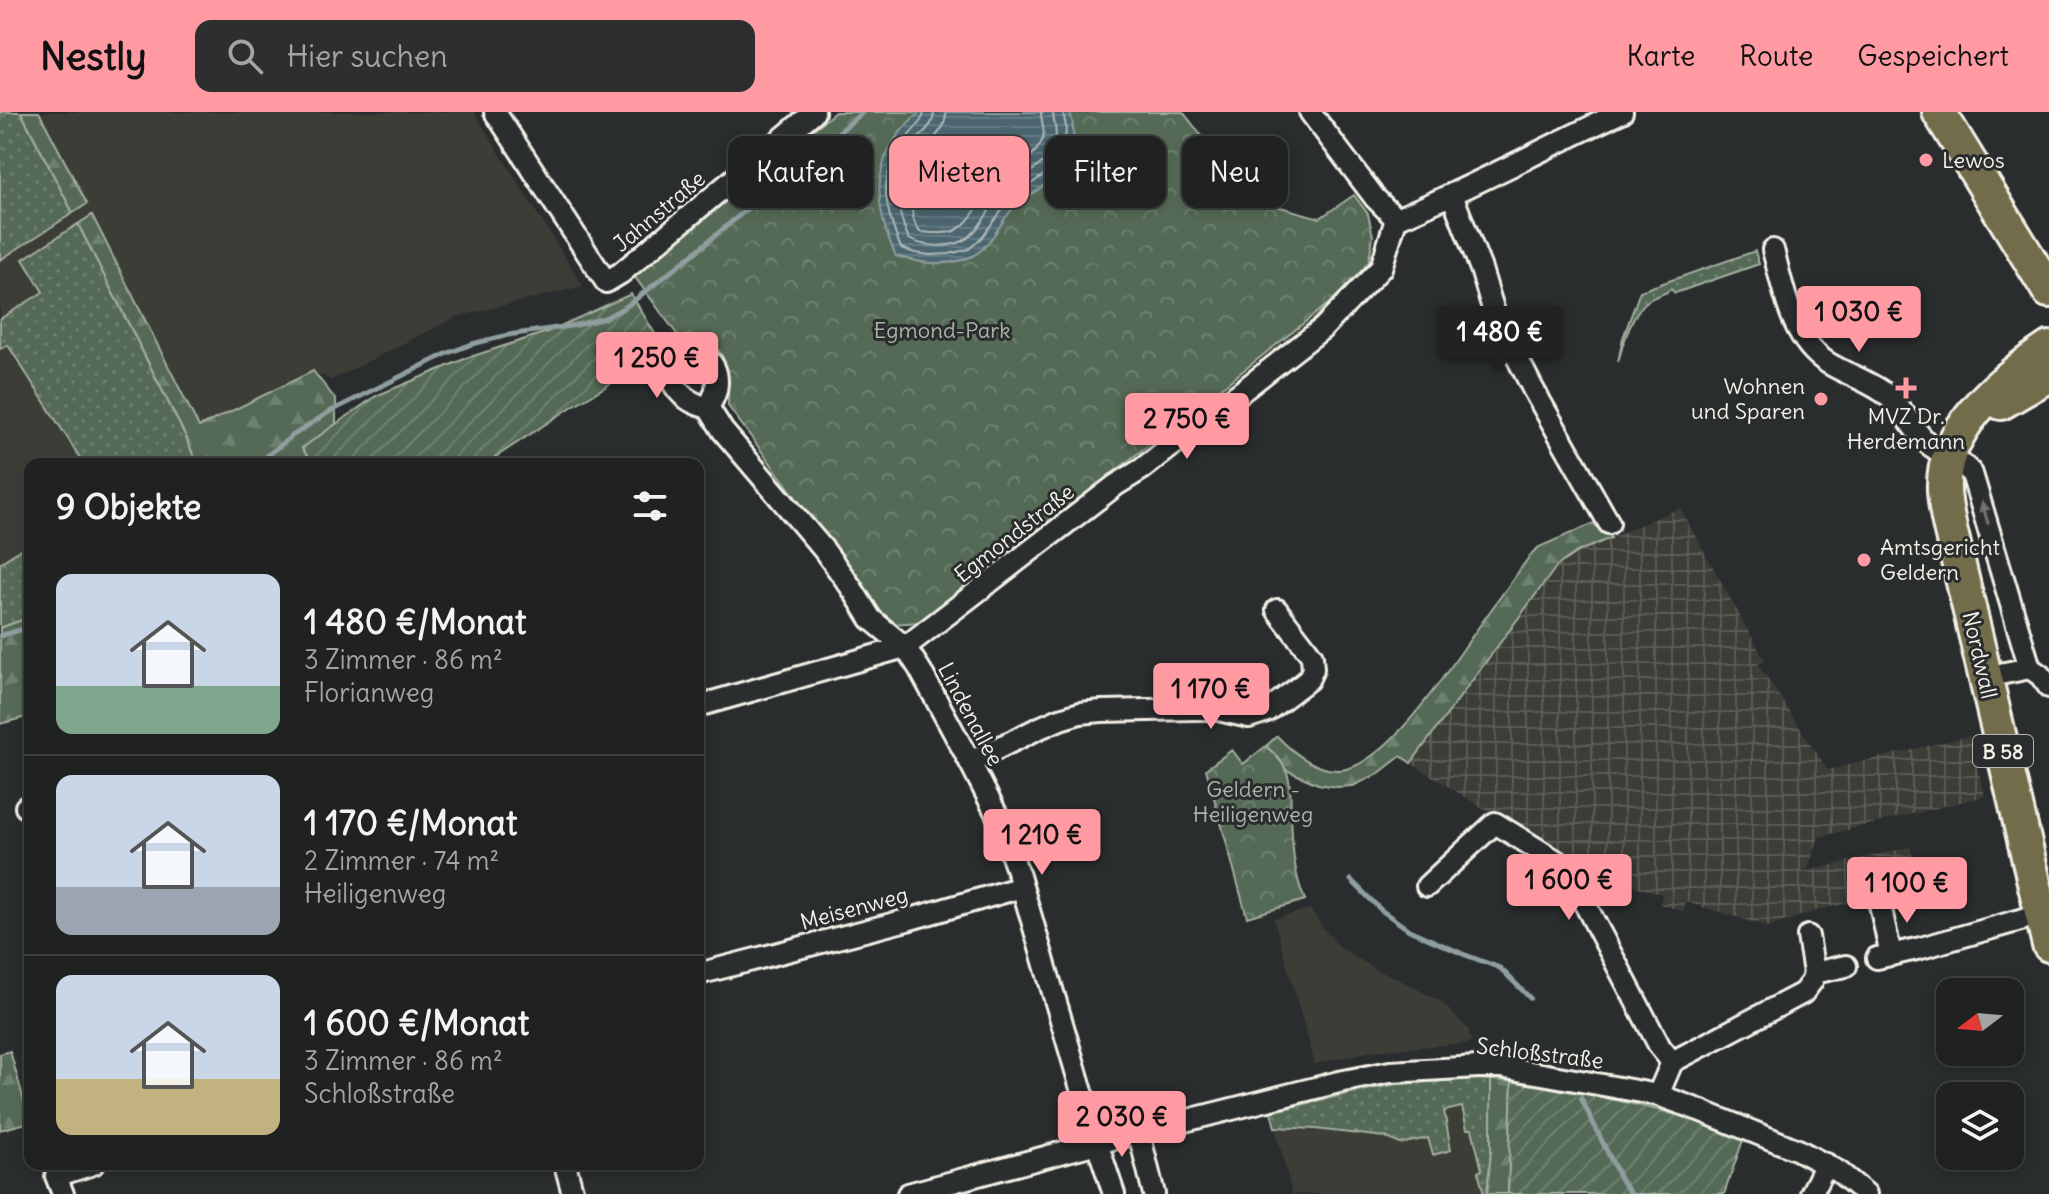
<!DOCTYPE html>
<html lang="de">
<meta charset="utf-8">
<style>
:root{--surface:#202222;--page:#2d2f2f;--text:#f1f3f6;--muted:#a2a4a5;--line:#3d3f40;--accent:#ff9aa2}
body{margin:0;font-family:Delius,sans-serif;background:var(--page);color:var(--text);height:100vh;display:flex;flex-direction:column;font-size:30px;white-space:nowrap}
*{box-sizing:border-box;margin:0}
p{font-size:26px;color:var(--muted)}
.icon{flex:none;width:44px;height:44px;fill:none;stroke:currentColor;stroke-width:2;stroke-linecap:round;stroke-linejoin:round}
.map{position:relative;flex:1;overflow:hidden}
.panel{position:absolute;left:24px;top:346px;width:680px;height:712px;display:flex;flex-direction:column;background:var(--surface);border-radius:16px;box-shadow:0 4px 12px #0003,0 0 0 2px var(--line)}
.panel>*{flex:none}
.guide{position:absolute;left:728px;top:24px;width:760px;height:72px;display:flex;gap:16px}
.needle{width:52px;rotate:254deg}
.fabs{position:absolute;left:1936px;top:866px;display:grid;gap:16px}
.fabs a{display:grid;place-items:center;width:88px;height:88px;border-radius:16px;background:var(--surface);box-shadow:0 4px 12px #0003,0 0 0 2px var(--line);font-size:40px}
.price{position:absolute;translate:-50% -68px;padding:0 18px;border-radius:8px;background:var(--accent);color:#111;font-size:26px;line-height:52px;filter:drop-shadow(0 2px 4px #0008)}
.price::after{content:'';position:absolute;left:50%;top:48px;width:24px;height:18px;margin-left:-12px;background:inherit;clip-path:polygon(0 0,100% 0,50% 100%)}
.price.current{background:#222;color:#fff}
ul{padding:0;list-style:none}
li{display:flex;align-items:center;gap:24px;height:200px;padding:0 32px}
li+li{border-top:2px solid var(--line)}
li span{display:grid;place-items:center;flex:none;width:224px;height:160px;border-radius:16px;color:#555}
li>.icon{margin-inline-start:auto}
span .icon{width:96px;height:96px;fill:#fffc;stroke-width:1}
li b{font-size:34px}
h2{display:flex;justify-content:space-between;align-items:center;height:96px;padding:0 32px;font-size:34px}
.chip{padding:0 28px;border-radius:16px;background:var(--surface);box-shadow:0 4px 12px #0003,0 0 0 2px var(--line);font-size:28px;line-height:72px}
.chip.current{background:var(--accent);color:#111}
header{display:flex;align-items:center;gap:48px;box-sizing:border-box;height:112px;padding:0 40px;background:var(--accent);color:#111}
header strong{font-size:38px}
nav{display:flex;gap:44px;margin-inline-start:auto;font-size:28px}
.search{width:560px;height:72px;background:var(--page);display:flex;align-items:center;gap:20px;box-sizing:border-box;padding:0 28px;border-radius:16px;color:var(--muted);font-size:30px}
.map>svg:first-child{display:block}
</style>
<header>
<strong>Nestly</strong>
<div class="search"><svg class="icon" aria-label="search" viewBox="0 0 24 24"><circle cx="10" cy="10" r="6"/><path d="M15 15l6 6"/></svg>Hier suchen</div>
<nav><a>Karte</a><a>Route</a><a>Gespeichert</a></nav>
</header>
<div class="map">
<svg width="2049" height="1082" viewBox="0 0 2049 1082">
<defs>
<pattern id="industrial-grid" width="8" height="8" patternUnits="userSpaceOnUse" patternTransform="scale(2)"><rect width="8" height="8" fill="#3e3d39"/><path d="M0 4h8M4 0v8" fill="none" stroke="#5a5a56"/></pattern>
<pattern id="grass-dots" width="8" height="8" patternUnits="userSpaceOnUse" patternTransform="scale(2)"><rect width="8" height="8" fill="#546b57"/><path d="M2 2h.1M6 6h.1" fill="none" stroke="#6d816f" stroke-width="1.8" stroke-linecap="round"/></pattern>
<pattern id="forest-firs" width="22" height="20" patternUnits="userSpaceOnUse" patternTransform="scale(2)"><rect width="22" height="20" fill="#546b57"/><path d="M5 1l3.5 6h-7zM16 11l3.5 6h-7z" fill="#6d816f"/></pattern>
<pattern id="park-crowns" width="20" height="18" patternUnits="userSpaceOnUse" patternTransform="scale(2)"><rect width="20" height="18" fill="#546b57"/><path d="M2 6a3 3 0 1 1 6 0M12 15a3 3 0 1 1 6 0" fill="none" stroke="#6d816f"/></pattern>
<pattern id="garden-furrows" width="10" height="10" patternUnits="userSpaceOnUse" patternTransform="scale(2)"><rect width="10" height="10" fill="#546b57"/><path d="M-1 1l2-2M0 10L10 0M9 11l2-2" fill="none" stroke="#6d816f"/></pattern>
<pattern id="water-rules" width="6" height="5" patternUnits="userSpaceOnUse" patternTransform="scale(2)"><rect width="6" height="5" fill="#4b666f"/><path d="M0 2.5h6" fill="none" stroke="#667c84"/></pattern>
</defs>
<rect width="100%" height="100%" fill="#2a2d2e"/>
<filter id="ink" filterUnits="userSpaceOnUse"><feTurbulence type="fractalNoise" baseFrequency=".0125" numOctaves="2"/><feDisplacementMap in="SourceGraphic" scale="16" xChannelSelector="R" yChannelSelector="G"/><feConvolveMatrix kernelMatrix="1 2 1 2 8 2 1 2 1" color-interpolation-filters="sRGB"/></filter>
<g filter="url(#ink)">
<g fill="#3e3d39">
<path d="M39,0H474L583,174L456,205L331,268L312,259L199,315L92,103L23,147L43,180L0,207V148L86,92Z"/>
<path d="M7,232L84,352H30V431L0,451V237Z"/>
<path d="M1310,797L1324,817L1342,837L1377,858L1398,867L1440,889L1468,917L1471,929L1469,931L1371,939L1315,952L1274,807Z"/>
<path d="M1475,967L1491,968L1487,1082H1292L1271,1000L1351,981L1397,972Z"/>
</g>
<path fill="url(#industrial-grid)" d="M1680,396L1765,549L1758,552L1828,658L1969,624L1985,684L1819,725L1807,759L1910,735L1920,774L1818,798L1769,815L1686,790L1683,799L1660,792L1662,782L1603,765L1584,774L1573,753L1411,651L1557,454L1577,440Z"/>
<g fill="url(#grass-dots)" stroke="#a4aea0" stroke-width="2">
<path d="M0,0H21L73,101L0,148Z"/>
<path d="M78,112L186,325L197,352H84L8,233L0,237V207L43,180L23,147Z"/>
<path d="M1755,139L1759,152L1675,181L1671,177C1664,183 1657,183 1649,188C1634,197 1622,233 1618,250L1623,226L1640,179Z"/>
<path d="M30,431V505L0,516V451Z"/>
<path d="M1475,967L1491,968V1039L1487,1082H1484L1478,1060L1482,1058L1472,1017H1467L1462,995L1444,999L1451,1038L1433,1043L1428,1026L1400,1032L1385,1025L1315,1017L1275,1015L1271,1000L1351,981L1397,972Z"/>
</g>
<g fill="url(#forest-firs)" stroke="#a4aea0" stroke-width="2">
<path d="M21,0H39L87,92L73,101Z"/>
<path d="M92,103L199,315L313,259L336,288V314L302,336L313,352H197L186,325L78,112Z"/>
<path d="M1601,408L1611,426L1577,440L1557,454L1411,651L1401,644L1378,662L1353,674L1337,675L1318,672L1286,658L1281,648L1266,634L1277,624C1293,641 1321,663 1346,657C1392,646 1451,554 1478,516C1496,491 1514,466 1532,441L1539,435Z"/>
<path d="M30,505V604L0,612V516Z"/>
<path d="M10,939L30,1010L0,1018V942Z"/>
<path d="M1491,968L1512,969L1508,1082H1487L1491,1039Z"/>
</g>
<g fill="url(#park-crowns)" stroke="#a4aea0" stroke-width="2">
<path d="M835,0H1183L1251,87L1320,106L1354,83L1368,102L1373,124L1368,154L1351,174L923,510L890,512L728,294C729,260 729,221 682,229L634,164Z"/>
<path d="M1266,634C1273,641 1282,648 1286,658C1292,672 1290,686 1291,701C1292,730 1293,761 1305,788L1247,805L1206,657L1232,638L1243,652Z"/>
</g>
<g fill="url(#garden-furrows)" stroke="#a4aea0" stroke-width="2">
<path d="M631,182L663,235L642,253L573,294L485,352H313L302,336L376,284L467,246L547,220Z"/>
<path d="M1512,969C1574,980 1637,990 1696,1009C1712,1014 1728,1021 1743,1028L1724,1082H1508Z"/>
</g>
<path fill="url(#water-rules)" stroke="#8f9e9f" stroke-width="2" d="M920,0H1070C1080,35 1066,57 1038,78C1031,83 1023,86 1017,92C1000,107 992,137 968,146C944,155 920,151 896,144C871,89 871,41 920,0Z"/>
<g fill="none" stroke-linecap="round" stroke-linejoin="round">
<g stroke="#b0b9b8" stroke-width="2">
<path d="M924,0C923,10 913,17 907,26C899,37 889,53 887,67C883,87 893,117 901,136L915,141L930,143L949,142L969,137L981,126L1011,86L1048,60L1059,45L1065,31L1066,15L1063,0"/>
<path d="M934,0C934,13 926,17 919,26C894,59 892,90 909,127C923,135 948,136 963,129C980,120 989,95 1002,81C1018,63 1047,58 1055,30C1058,20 1053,10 1053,0"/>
<path d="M946,0C946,16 938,21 929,32C914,50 908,68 911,91C912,101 913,112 920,120C932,121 947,123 958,117C972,109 983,84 994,72C1008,56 1031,51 1041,31C1047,21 1041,11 1041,0"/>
</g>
<g stroke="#8f9e9f" stroke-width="5">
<path d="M257,352L292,324L329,300L446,242L472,232L508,223L577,213L605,206L627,194L692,143L863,0"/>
<path d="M0,524L30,515"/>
<path d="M1351,768L1381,798L1409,818L1463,842L1500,856L1530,886"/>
<path d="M1581,986L1621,1068L1631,1082"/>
</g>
<defs>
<g id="minor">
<path d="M495,0L606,170L621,161L814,0"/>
<path d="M1310,0L1375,86L1396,107"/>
<path d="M1452,83L1481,157L1494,200L1533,277L1609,411"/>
<path d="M1396,107C1473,75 1546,35 1622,0"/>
<path d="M1773,138C1784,178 1791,228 1828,251C1846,262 1866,268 1883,280C1901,293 1911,315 1927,331C1941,343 1963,349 1972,362L2030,556"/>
<path d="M694,241C721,247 722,275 708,295C676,291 651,250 694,241Z"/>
<path d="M708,295L723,319L824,438L851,475L871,507L905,535L919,556L970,650L998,705L1019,764L1097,1031L1114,1082"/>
<path d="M1985,565L2030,556L2040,563L2049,575"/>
<path d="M698,594L905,535L1116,373L1142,357L1323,216L1381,156L1396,107"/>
<path d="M970,650L1037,617L1060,607L1080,601L1102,599L1193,597H1214L1249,605L1267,599L1308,568L1313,557L1312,544L1277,498"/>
<path d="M26,695L30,694"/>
<path d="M1427,774L1495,711L1558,750L1574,771L1660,935L1672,950"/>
<path d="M1880,793L1891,843"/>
<path d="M1808,824L1814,861"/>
<path d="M1877,846L1921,836L2042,802"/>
<path d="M698,862L907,808L1022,775"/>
<path d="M1658,983L1672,950L1803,881L1812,869L1814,861L1846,854"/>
<path d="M1139,1021L1154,1082"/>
<path d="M565,1052L573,1082"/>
<path d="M63,1082L56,1064L93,1052"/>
<path d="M908,1082L1097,1031L1339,970L1390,960L1478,955H1500L1542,962L1658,983L1699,998L1798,1038L1839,1060L1866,1082"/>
<path d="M1811,1082L1826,1052"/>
</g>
<g id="primary">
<path d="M1939,0L2049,179"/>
<path d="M2049,236C2002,267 1941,316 1944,378C1945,401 1952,423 1957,445L2049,833"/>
<path d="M2001,291L2049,263"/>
</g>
</defs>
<use href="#minor" stroke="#f4f1e8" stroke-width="26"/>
<use href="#primary" stroke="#f4f1e8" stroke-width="38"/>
<use href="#minor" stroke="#2a2d2e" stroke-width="20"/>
<use href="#primary" stroke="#726c4b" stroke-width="32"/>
</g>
<defs><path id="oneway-solid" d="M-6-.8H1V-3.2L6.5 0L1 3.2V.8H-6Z" transform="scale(2)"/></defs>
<use fill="#71726f" href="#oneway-solid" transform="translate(1985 401) rotate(-106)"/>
</g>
<g fill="#ff9aa2" stroke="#2a2d2e" stroke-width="3">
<circle cx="1926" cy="48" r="8"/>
<path d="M1902 264h8v8h8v8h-8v8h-8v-8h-8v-8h8z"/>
<circle cx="1821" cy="287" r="8"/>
<circle cx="1864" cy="448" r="8"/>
</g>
<g text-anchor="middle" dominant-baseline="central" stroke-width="6" stroke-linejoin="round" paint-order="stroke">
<rect fill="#2a2d2e" stroke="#b7b6b0" stroke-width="2" x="1973" y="623" width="60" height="32" rx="6"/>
<g font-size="20" font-weight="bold" fill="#f4f1e8">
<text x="2003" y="639">B 58</text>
</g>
<g font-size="22" fill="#f4f1e8" stroke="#2a2d2e" text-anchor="start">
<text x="1942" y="48">Lewos</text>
<text x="1805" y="274" text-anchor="end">Wohnen<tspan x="1805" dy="25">und Sparen</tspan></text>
<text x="1906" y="304" text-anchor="middle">MVZ Dr.<tspan x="1906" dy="25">Herdemann</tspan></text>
<text x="1880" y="435">Amtsgericht<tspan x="1880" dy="25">Geldern</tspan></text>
</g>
<g font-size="22" fill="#f4f1e8" stroke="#2a2d2e">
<text transform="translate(659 99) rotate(-40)">Jahnstraße</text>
<text transform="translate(1014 421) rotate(-38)">Egmondstraße</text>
<text transform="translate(1980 543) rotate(77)">Nordwall</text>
<text transform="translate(971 602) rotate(62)">Lindenallee</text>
<text transform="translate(854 796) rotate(-15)">Meisenweg</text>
<text transform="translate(1540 941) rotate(7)">Schloßstraße</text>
</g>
<g font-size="22" fill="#acb5a7" stroke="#2a2d2e">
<text x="942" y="218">Egmond-Park</text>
<text x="1253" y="677">Geldern -<tspan x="1253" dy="25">Heiligenweg</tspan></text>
</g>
</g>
</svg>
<div class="fabs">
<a><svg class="needle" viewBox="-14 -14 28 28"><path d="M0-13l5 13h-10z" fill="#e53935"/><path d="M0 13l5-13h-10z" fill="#a2a4a5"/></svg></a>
<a><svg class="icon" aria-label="layers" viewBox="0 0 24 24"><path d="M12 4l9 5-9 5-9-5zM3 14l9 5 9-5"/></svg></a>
</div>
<b class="price" style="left:1859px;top:242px">1 030 €</b>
<b class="price current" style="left:1500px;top:262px">1 480 €</b>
<b class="price" style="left:657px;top:288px">1 250 €</b>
<b class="price" style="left:1187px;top:349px">2 750 €</b>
<b class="price" style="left:1211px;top:619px">1 170 €</b>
<b class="price" style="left:1042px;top:765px">1 210 €</b>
<b class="price" style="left:1569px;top:810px">1 600 €</b>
<b class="price" style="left:1907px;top:813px">1 100 €</b>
<b class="price" style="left:1122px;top:1047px">2 030 €</b>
<div class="guide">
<a class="chip">Kaufen</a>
<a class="chip current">Mieten</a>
<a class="chip">Filter</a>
<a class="chip">Neu</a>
</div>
<section class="panel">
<h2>9 Objekte<svg class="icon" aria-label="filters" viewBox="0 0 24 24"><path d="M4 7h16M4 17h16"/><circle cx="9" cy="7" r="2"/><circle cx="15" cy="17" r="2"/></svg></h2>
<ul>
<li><span style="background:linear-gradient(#c9d6e8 70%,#7fa58c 0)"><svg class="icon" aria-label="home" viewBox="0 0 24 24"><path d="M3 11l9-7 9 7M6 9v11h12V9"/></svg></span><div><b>1 480 €/Monat</b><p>3 Zimmer · 86 m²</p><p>Florianweg</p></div></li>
<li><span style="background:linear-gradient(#c9d6e8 70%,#9aa5b1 0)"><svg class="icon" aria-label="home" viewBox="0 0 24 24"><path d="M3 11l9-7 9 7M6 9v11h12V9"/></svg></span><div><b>1 170 €/Monat</b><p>2 Zimmer · 74 m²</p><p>Heiligenweg</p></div></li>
<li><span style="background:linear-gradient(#c9d6e8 65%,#c2b280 0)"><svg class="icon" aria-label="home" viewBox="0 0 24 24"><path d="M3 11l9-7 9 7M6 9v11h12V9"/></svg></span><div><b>1 600 €/Monat</b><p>3 Zimmer · 86 m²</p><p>Schloßstraße</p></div></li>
</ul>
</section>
</div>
